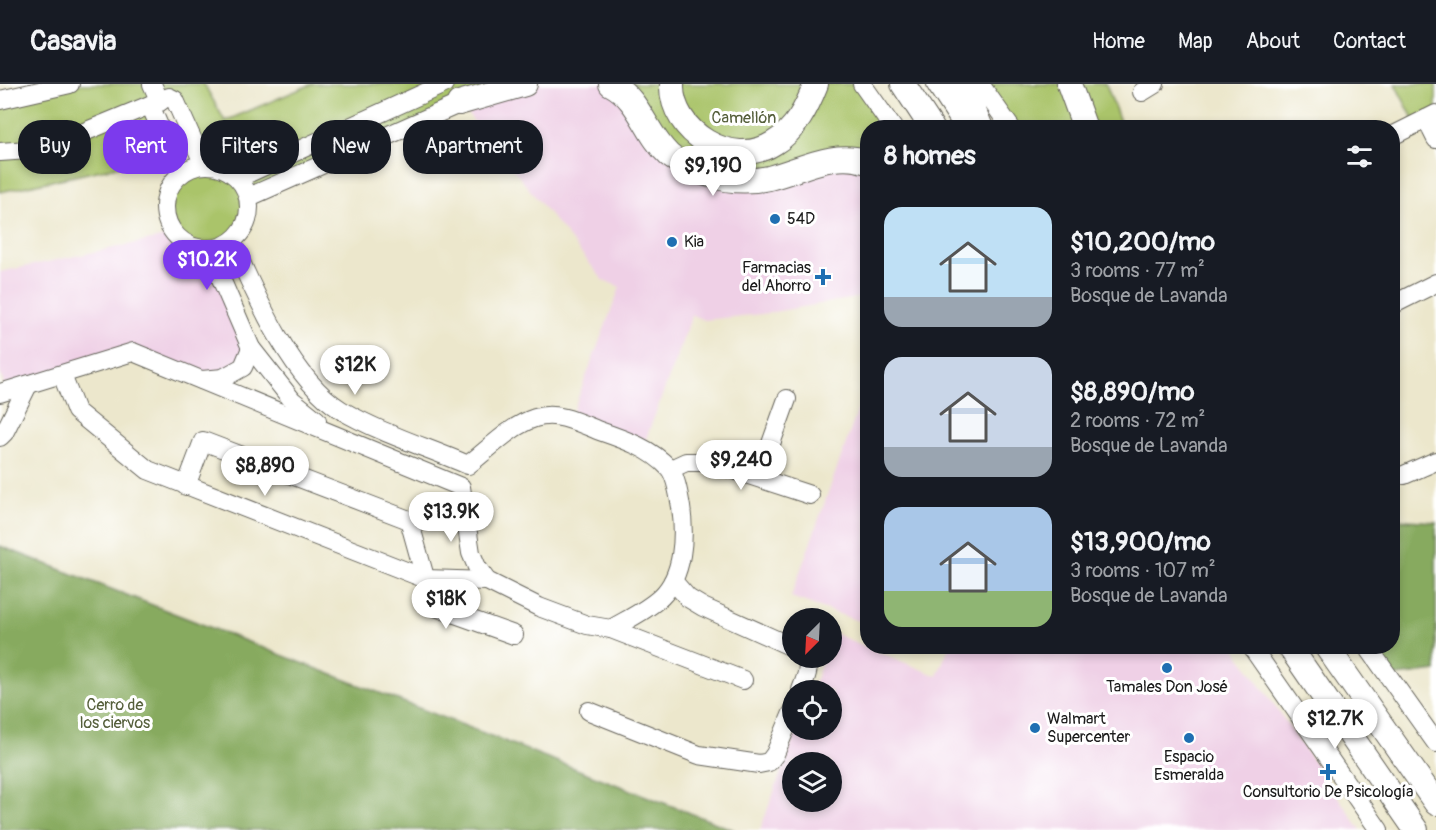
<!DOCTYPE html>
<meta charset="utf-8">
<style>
:root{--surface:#171b24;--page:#20242c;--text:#f1f3f6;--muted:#9ea1a6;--line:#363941;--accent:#7c3aed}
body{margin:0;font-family:Pangolin,sans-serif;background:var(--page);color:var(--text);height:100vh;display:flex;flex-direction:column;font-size:22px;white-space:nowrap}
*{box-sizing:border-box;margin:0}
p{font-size:20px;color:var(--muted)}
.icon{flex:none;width:33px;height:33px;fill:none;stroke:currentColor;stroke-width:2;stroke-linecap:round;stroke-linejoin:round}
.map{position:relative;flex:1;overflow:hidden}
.panel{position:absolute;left:860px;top:36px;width:540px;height:534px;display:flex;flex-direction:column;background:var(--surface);border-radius:24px;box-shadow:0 3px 9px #0003}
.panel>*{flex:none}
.top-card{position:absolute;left:18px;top:36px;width:570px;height:54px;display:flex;gap:12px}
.needle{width:39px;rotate:204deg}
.buttons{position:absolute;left:782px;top:524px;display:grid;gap:12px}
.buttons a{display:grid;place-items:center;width:60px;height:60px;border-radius:50%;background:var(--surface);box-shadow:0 3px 9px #0003;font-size:30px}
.price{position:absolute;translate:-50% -51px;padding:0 14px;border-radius:21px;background:#fff;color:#222;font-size:20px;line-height:39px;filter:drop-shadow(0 2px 3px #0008)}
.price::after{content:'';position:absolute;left:50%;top:36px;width:18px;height:14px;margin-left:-9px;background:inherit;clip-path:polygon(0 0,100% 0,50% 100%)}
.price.current{background:var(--accent);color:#fff}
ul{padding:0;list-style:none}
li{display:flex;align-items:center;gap:18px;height:150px;padding:0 24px}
li span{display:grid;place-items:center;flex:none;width:168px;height:120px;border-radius:18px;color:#555}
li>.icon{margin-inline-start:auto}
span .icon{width:72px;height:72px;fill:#fffc;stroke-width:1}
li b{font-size:26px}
h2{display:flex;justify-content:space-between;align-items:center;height:72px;padding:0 24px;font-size:26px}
.chip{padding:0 21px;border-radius:24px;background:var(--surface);box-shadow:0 3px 9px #0003;font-size:21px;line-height:54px}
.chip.current{background:var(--accent);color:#fff}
header{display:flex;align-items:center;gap:36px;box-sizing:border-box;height:84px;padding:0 30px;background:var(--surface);border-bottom:2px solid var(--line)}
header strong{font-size:28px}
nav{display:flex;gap:33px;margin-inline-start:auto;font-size:21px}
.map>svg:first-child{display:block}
</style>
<header>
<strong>Casavia</strong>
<nav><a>Home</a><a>Map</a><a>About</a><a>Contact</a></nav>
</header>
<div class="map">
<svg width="1436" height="746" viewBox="0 0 1436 746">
<rect width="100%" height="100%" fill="#fff"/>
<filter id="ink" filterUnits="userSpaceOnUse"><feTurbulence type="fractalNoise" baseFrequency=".0167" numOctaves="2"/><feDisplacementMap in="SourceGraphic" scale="12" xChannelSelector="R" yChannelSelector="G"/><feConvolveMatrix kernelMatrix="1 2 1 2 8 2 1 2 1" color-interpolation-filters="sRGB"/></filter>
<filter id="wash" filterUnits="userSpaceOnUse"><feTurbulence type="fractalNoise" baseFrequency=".008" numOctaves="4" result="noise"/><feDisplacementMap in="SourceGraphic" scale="24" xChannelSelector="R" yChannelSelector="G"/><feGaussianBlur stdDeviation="1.35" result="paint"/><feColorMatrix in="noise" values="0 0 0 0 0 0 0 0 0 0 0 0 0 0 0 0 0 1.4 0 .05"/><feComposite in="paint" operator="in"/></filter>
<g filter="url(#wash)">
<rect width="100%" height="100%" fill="#ece7cc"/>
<g fill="#efd0e6" fill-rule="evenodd">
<path d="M525,0H611L867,78V212L762,230L704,236L692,231L643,363L570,335L620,203L603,196L459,19Z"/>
<path d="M175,151L185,160L209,167L251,264L223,294L132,268L6,307L0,288V188Z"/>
<path d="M867,300V540L791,513Z"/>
<path d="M833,549L937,592L949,563H1234L1361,746H760L797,645H831V606H812L824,573H831ZM792,678H831V717H792Z"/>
</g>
<g fill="#aac46a" stroke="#637043" stroke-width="1.5">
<path d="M67,0H204L225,37L312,0H525L249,113C248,134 245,153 223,161C219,163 215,166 211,167C205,168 198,165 193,163C149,147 158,91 203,81L175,16L151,22L168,62L129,80L0,108V16Z"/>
<path d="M611,0H860L890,43L867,44V78L766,95L690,82Z"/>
<path d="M979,0H1106L1122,43H1009Z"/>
<path d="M1395,0H1436V30L1416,40Z"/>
</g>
<g fill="#87aa5e" stroke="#52633d" stroke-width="1.5">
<path d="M1392,435L1436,438V587L1389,593L1367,563L1392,562Z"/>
<path d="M0,462L734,746H0Z"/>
</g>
</g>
<g filter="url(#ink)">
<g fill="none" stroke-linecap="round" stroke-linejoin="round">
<defs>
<g id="minor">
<path d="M152,0L160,18"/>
<path d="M862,0L893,44"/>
<path d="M980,0L1011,44"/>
<path d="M1142,8L1155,0"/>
<path d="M0,16L70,0"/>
<path d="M150,21L180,90"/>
<path d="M1426,35L1436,55"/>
<path d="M1392,52L1436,30"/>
<path d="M0,68L43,65L169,13L175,16L204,81"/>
<circle cx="207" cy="123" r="42"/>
<path d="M238,94L444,0"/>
<path d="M249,113L470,15"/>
<path d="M232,158C255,210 292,296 341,326C380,349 426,363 468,381C489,365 510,342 535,334C556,327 578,338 597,346C623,355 649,363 669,384C676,392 679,412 681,423C685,452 684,491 661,513C646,527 628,535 611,545"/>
<path d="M209,167L251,264L292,316L317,336"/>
<path d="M1392,221L1436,199"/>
<path d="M62,291L76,327L148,386L426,495L487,497"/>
<path d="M202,296L223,294L243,283L251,264"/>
<path d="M0,309L133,268L461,403L471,469L477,483L487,497L539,523L587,541L611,545L743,596"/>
<path d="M0,353L4,349L28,301"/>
<path d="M671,385L686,378H709L810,411"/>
<path d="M1404,391L1436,377"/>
<path d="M759,393L787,315"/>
<path d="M186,402L203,357L409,436L433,522L514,551"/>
<path d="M673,497L688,514L703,523L792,563"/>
<path d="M1251,562L1379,746"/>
<path d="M1367,562L1436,659"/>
<path d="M801,606C805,595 811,584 806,573"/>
<path d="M589,627L699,671L759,680L769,678L775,670L792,629"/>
</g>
<g id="major">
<path d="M611,0C640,15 646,50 669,71C677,78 699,88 710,91C728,97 750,98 769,94C801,86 834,66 867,78"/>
<path d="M672,0C670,48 732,86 774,59C796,46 807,23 816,0"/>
<path d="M903,0L932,44"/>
<path d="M939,0L968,44"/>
<path d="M963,0L981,44"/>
<path d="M1069,0L1085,44"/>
<path d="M459,19L525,0"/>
<path d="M1289,562L1416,746"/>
<path d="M1326,562L1436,719"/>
</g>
</defs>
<use href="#minor" stroke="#65635a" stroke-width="20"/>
<use href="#major" stroke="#65635a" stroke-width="26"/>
<use href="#minor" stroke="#fff" stroke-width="18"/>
<use href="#major" stroke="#fff" stroke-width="24"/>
</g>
</g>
<g fill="#1f6fb2" stroke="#fff" stroke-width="2">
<circle cx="775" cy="135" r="6"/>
<circle cx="672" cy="158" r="6"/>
<path d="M820 184h6v6h6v6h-6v6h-6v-6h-6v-6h6z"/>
<circle cx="1167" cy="584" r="6"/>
<circle cx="1035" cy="644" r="6"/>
<circle cx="1189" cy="654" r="6"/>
<path d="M1325 679h6v6h6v6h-6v6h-6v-6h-6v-6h6z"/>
</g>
<g text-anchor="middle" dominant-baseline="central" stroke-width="6" stroke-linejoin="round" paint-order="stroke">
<g font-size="16" fill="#555f3b" stroke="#fff">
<text x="744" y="34">Camellón</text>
<text x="115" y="621">Cerro de<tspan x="115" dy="18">los ciervos</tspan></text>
</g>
<g font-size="16" fill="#1c1c1c" stroke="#fff" text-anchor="start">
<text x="787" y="135">54D</text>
<text x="684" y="158">Kia</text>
<text x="811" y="184" text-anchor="end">Farmacias<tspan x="811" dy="18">del Ahorro</tspan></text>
<text x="1167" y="603" text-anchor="middle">Tamales Don José</text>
<text x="1047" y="635">Walmart<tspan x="1047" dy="18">Supercenter</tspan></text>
<text x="1189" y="673" text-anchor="middle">Espacio<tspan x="1189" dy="18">Esmeralda</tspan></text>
<text x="1328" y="708" text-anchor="middle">Consultorio De Psicología</text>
</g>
</g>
</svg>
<div class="buttons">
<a><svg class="needle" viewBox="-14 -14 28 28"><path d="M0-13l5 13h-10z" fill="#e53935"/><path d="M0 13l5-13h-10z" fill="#9ea1a6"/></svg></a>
<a><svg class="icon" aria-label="locate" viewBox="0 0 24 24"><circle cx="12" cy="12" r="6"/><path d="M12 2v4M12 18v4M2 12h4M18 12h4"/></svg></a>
<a><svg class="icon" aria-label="layers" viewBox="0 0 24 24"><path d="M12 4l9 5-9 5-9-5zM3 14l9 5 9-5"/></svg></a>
</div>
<b class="price" style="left:713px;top:113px">$9,190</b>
<b class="price current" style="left:207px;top:207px">$10.2K</b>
<b class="price" style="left:355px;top:312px">$12K</b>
<b class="price" style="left:741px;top:407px">$9,240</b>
<b class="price" style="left:265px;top:413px">$8,890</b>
<b class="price" style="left:451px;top:459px">$13.9K</b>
<b class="price" style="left:446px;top:546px">$18K</b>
<b class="price" style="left:1335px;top:666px">$12.7K</b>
<div class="top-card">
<a class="chip">Buy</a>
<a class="chip current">Rent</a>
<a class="chip">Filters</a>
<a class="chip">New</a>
<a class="chip">Apartment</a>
</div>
<section class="panel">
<h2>8 homes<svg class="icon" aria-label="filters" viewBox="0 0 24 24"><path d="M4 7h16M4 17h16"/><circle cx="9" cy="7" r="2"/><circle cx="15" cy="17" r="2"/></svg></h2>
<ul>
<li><span style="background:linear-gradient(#bfe0f5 75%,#9aa5b1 0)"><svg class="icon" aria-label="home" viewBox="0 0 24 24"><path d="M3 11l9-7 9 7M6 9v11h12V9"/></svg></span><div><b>$10,200/mo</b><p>3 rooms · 77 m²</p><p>Bosque de Lavanda</p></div></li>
<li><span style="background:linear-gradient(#c9d6e8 75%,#9aa5b1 0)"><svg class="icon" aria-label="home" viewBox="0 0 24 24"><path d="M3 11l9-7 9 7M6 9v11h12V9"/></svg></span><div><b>$8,890/mo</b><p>2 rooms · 72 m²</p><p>Bosque de Lavanda</p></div></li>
<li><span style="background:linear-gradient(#a9c7e8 70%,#8fb573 0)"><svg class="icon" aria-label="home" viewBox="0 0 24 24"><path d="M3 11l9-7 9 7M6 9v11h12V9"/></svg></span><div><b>$13,900/mo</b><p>3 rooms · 107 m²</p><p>Bosque de Lavanda</p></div></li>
</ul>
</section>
</div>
